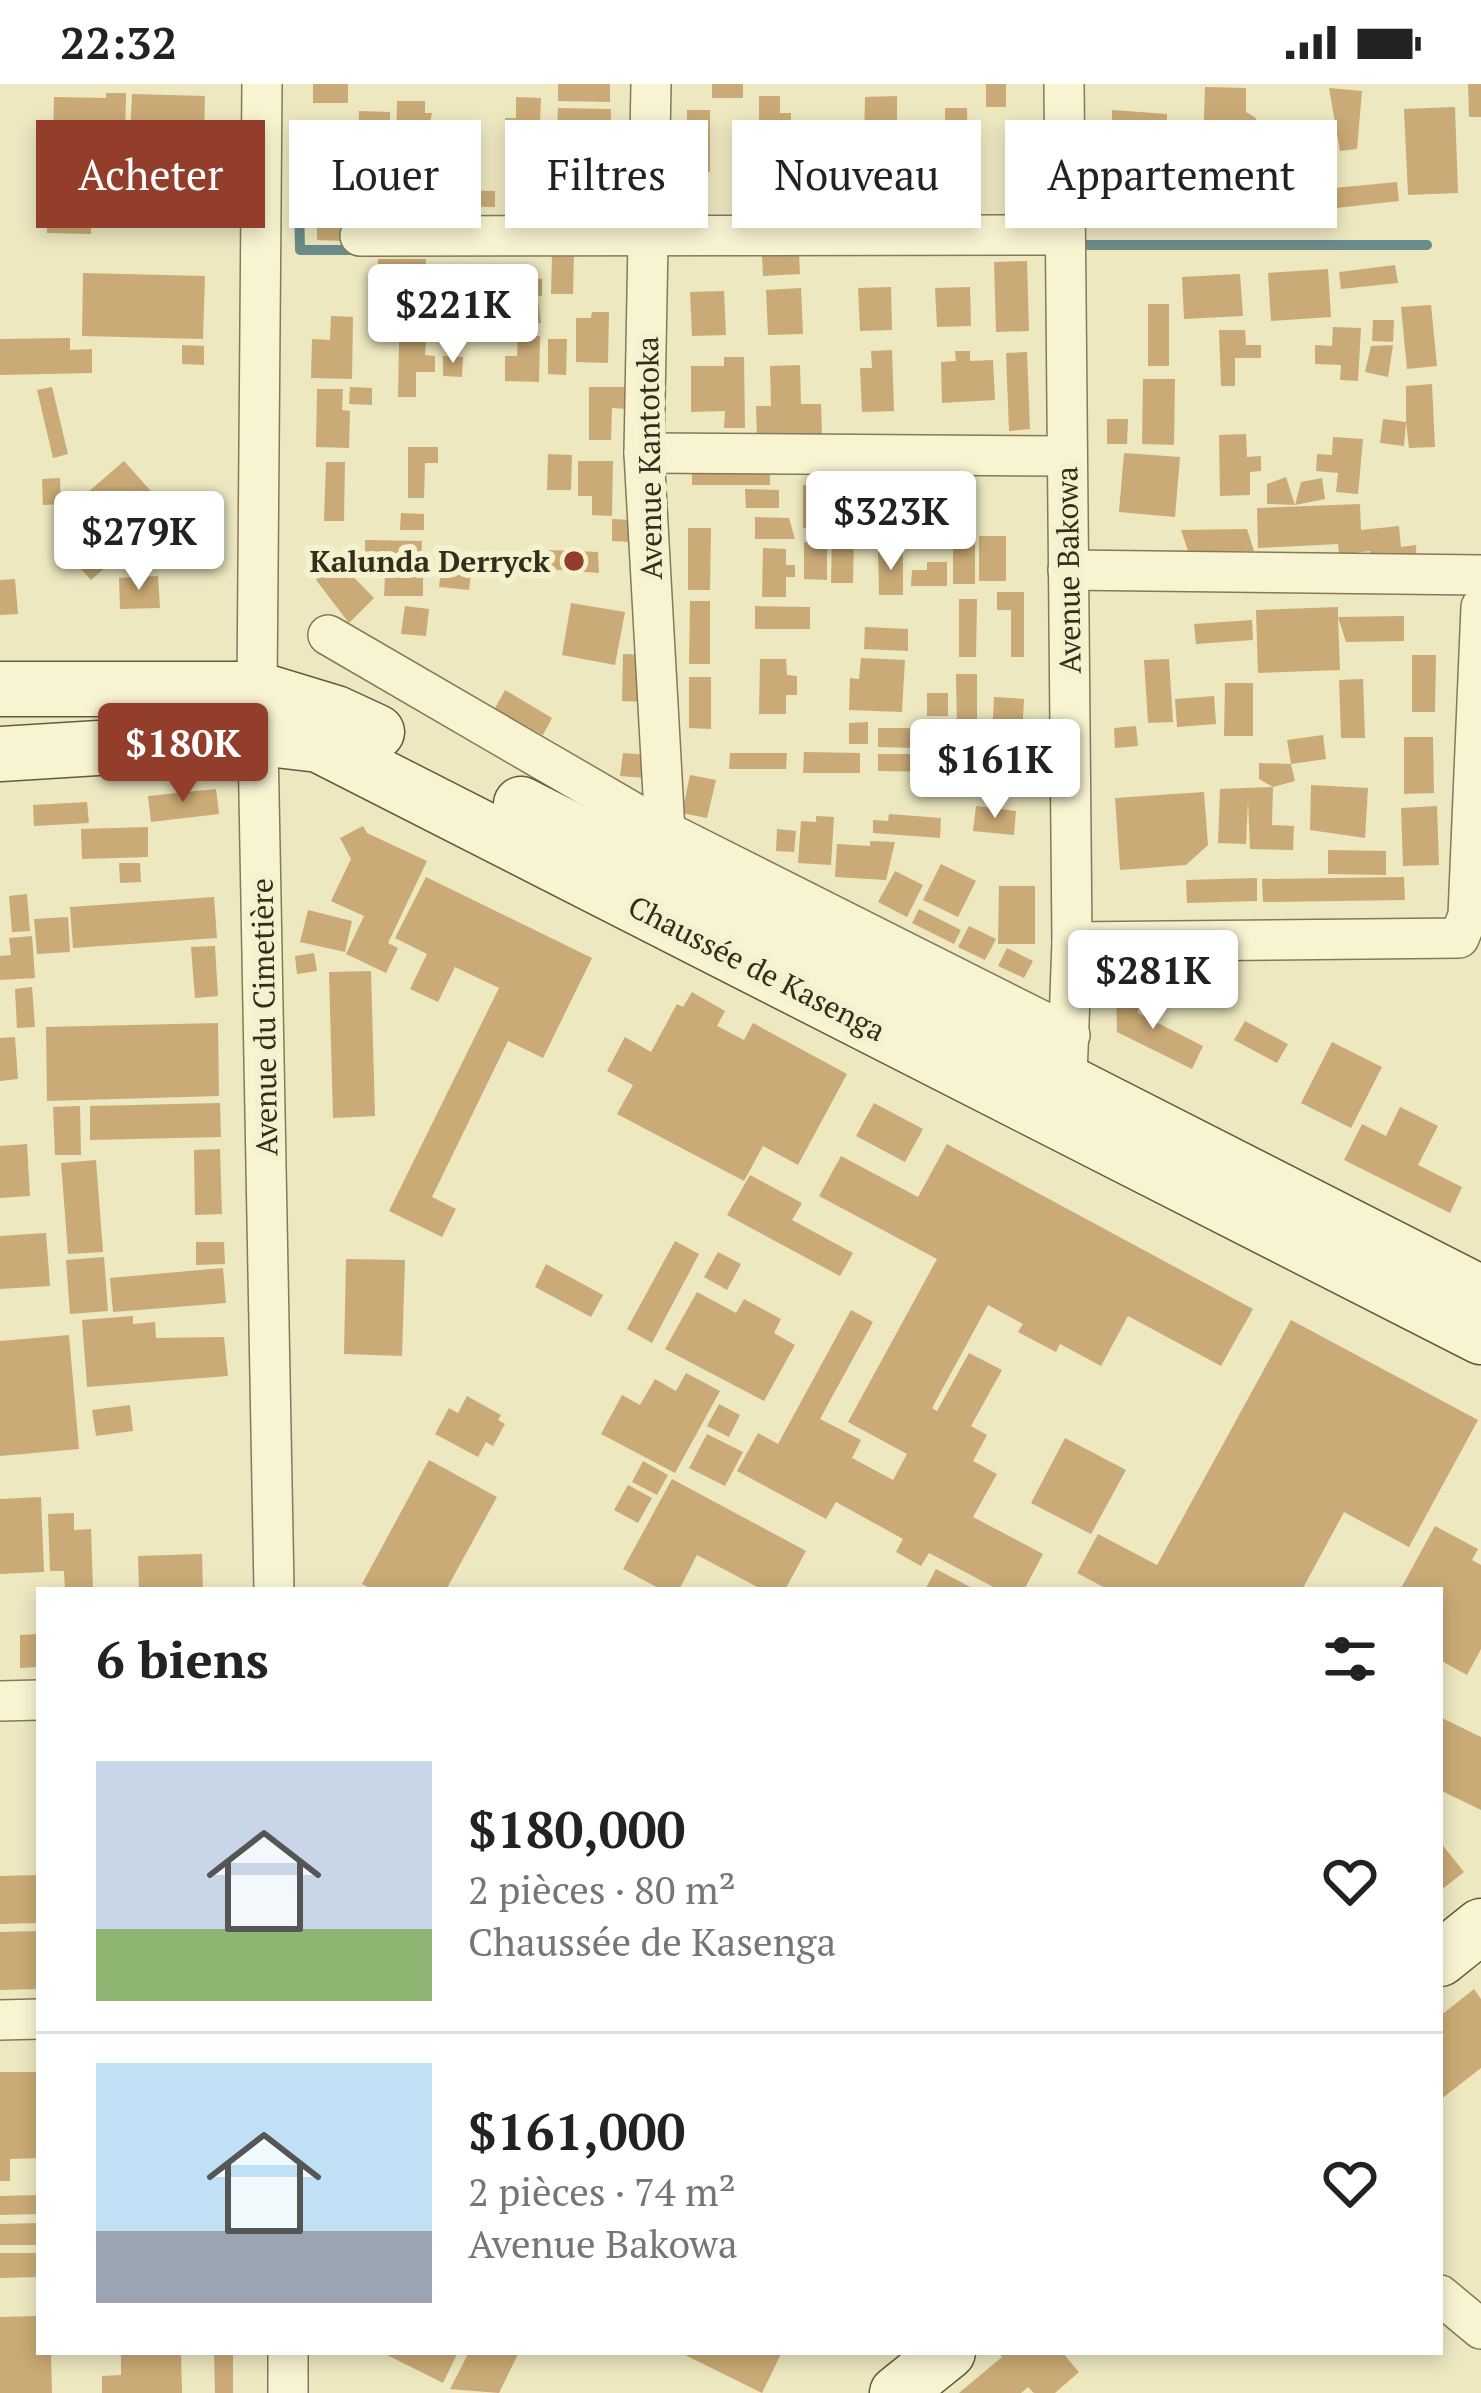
<!DOCTYPE html>
<html lang="fr">
<meta charset="utf-8">
<style>
:root{--surface:#fff;--page:#f6f6f6;--text:#222;--muted:#767676;--line:#e0e0e0;--accent:#933e2a}
body{margin:0;font-family:"PT Serif",serif;background:var(--page);color:var(--text);height:100vh;display:flex;flex-direction:column;font-size:45px;white-space:nowrap}
*{box-sizing:border-box;margin:0}
p{font-size:39px;color:var(--muted)}
.icon{flex:none;width:66px;height:66px;fill:none;stroke:currentColor;stroke-width:2;stroke-linecap:round;stroke-linejoin:round}
.map{position:relative;flex:1;overflow:hidden}
.drawer{position:absolute;left:36px;top:1503px;width:1407px;height:768px;display:flex;flex-direction:column;background:var(--surface);border-radius:0px;box-shadow:0 6px 18px #0003}
.drawer>*{flex:none}
.hud{position:absolute;left:36px;top:36px;width:1410px;height:108px;display:flex;gap:24px}
.price{position:absolute;translate:-50% -102px;padding:0 27px;border-radius:12px;background:#fff;color:#222;font-size:39px;line-height:78px;filter:drop-shadow(0 3px 6px #0008)}
.price::after{content:'';position:absolute;left:50%;top:72px;width:36px;height:27px;margin-left:-18px;background:inherit;clip-path:polygon(0 0,100% 0,50% 100%)}
.price.selected{background:var(--accent);color:#fff}
ul{padding:0;list-style:none}
li{display:flex;align-items:center;gap:36px;height:300px;padding:0 60px}
li+li{border-top:3px solid var(--line)}
li span{display:grid;place-items:center;flex:none;width:336px;height:240px;border-radius:0px;color:#555}
li>.icon{margin-inline-start:auto}
span .icon{width:144px;height:144px;fill:#fffc;stroke-width:1}
li b{font-size:51px}
h2{display:flex;justify-content:space-between;align-items:center;height:144px;padding:0 60px;font-size:51px}
.chip{padding:0 42px;border-radius:0px;background:var(--surface);box-shadow:0 6px 18px #0003;font-size:42px;line-height:108px}
.chip.selected{background:var(--accent);color:#fff}
.status{display:flex;justify-content:space-between;align-items:center;height:84px;padding:0 60px;background:var(--surface);direction:ltr}
.status svg{height:33px;fill:currentColor}
.map>svg:first-child{display:block}
</style>
<div class="status"><b>22:32</b><svg viewBox="0 0 49 12"><path d="M0 12V9h3v3zM5 12V6h3v6zM10 12V3h3v9zM15 12V0h3v12zM26 1h20v11H26zM47 4h2v5h-2z"/></svg></div>
<div class="map">
<svg width="1481" height="2309" viewBox="0 0 1481 2309">
<rect width="100%" height="100%" fill="#ede8c0"/>
<g fill="none" stroke-linecap="round" stroke-linejoin="round">
<g stroke="#6a8c8a" stroke-width="10">
<path d="M298,71L300,166H356"/>
<path d="M1088,161H1427"/>
</g>
</g>
<g fill="#caaa76">
<rect x="313" y="0" width="35" height="19"/>
<path d="M558,0H610V18L558,17Z"/>
<rect x="712" y="0" width="31" height="14"/>
<rect x="986" y="0" width="20" height="23"/>
<path d="M1468,0H1481V33H1469Z"/>
<path d="M1205,3L1246,4V28L1256,34L1257,44L1248,43V64L1203,63Z"/>
<path d="M1329,4L1362,7L1357,65L1340,67Z"/>
<path d="M106,9H126L125,56L53,54L54,13L106,14Z"/>
<path d="M132,10L205,12L204,54L130,52Z"/>
<path d="M759,12H780V29H791V44H781L780,58H759Z"/>
<path d="M897,12V62H864L865,13Z"/>
<path d="M516,13L541,14L539,62L505,61V34H516Z"/>
<path d="M397,17H425V29H432L424,68L396,67Z"/>
<path d="M1455,23L1458,109L1408,111L1404,25Z"/>
<path d="M558,24L611,25L610,94L586,93V65H556Z"/>
<path d="M945,24H967L968,83L945,84Z"/>
<path d="M687,26H710V88L687,89Z"/>
<path d="M1112,26L1167,30L1166,91H1141L1140,98H1111Z"/>
<path d="M359,27L390,28V65H358Z"/>
<path d="M312,37L347,38L346,89H328V62H312Z"/>
<path d="M54,62L124,64L123,97L53,95Z"/>
<path d="M173,70L210,72V82H219V95L173,94Z"/>
<path d="M792,79H835V105H860V132H818V125H792Z"/>
<path d="M387,80L429,81L428,135L368,133L369,107H386Z"/>
<path d="M1315,97L1316,119L1256,124L1242,102Z"/>
<path d="M1397,98L1399,117L1336,124L1334,104Z"/>
<path d="M1105,100L1137,101L1136,127L1104,126Z"/>
<path d="M874,102L932,103L931,122H874Z"/>
<path d="M439,106L495,107V123L439,122Z"/>
<path d="M515,108L570,109V124L515,123Z"/>
<path d="M144,109L153,133L133,139L125,116Z"/>
<path d="M185,117L223,118L222,132H185Z"/>
<path d="M91,119V150L47,149L46,120Z"/>
<path d="M317,139L342,140V157L317,156Z"/>
<path d="M799,169L800,190L763,192L762,170Z"/>
<path d="M552,171H574L573,210H551Z"/>
<path d="M378,175H426L425,242L392,241V203H377Z"/>
<path d="M1027,177L1029,247L996,248L994,178Z"/>
<path d="M1395,181L1398,199L1341,205L1339,188Z"/>
<path d="M1328,185L1331,233L1271,237L1268,189Z"/>
<path d="M83,189L205,192L203,255L82,252Z"/>
<path d="M1240,190L1243,232L1184,235L1182,193Z"/>
<path d="M438,194L495,195L494,215L438,214Z"/>
<path d="M510,194L542,195V212H510Z"/>
<path d="M891,203L892,246L860,247L858,204Z"/>
<path d="M970,203L971,242L937,243L935,204Z"/>
<path d="M801,204L803,250L768,251L766,206Z"/>
<path d="M724,207L726,251L692,252L690,208Z"/>
<path d="M511,215H538L541,239H510Z"/>
<rect x="1148" y="220" width="21" height="62"/>
<path d="M1431,221L1437,282L1407,285L1401,223Z"/>
<path d="M592,228H609L608,279L576,278V234H591Z"/>
<path d="M331,232L353,233L352,295L311,294L312,255L330,256Z"/>
<path d="M1373,236H1394L1393,258L1372,257Z"/>
<path d="M1333,243L1361,244L1358,297L1340,296L1341,281L1315,280V261L1332,262Z"/>
<path d="M1219,246H1245L1246,261H1261V274H1235V302H1221Z"/>
<path d="M518,252H540L539,298L505,297V272H517Z"/>
<path d="M70,254V266L92,265V289L0,291V255Z"/>
<path d="M548,255H567L566,291L548,290Z"/>
<path d="M399,257L426,258L425,271L435,272V288H416V313H398Z"/>
<path d="M182,261L204,262V281L182,280Z"/>
<path d="M1393,261L1388,293L1365,288L1371,262Z"/>
<path d="M892,266L894,327L862,328L860,284H872L871,267Z"/>
<path d="M955,267H970V277L993,276L995,316L942,319L941,278L956,277Z"/>
<path d="M1027,268L1030,345L1009,347L1006,269Z"/>
<path d="M443,272L463,273L462,293L443,292Z"/>
<path d="M724,273H744L745,344H724L725,327L691,328V282H724Z"/>
<path d="M800,281L801,320H821L822,350L757,353L756,322H771L770,282Z"/>
<path d="M1143,295H1175L1174,361L1142,360Z"/>
<path d="M1432,300L1435,363L1409,364L1406,338L1404,362L1380,359L1383,335L1406,338V302Z"/>
<path d="M52,303L68,370L53,374L37,306Z"/>
<path d="M350,303L372,304V321L349,320Z"/>
<path d="M589,303H629V325L612,324L611,356H589Z"/>
<path d="M317,305H343L342,326L350,327L349,364L316,363Z"/>
<path d="M1107,335H1128L1127,360H1107Z"/>
<path d="M1246,350L1247,373L1261,372V387L1250,388V411L1220,412L1219,351Z"/>
<path d="M1333,353L1363,355L1358,410L1336,408L1338,389L1316,387L1317,370L1332,371Z"/>
<path d="M408,363H438V379H425L424,414H408Z"/>
<path d="M1124,369L1180,373L1175,433L1119,428Z"/>
<path d="M548,370L572,371L571,406H547Z"/>
<path d="M124,377L158,415L114,454L80,415Z"/>
<path d="M578,377H613L612,432L592,431V412H578Z"/>
<path d="M826,377L860,378V451H819V444H803V401L826,402Z"/>
<path d="M326,378H345L344,437H324Z"/>
<rect x="692" y="381" width="78" height="20"/>
<path d="M1286,393L1295,421L1267,420V400Z"/>
<path d="M60,394L61,420L43,421L42,395Z"/>
<path d="M1322,394L1325,415L1295,421L1301,398Z"/>
<path d="M878,404H935V424H879Z"/>
<path d="M745,405L779,406V424H746Z"/>
<path d="M1360,420L1361,446L1399,442L1401,463L1416,461L1417,485L1371,487L1370,467L1339,471L1338,460L1258,464L1257,424Z"/>
<path d="M401,429L424,430V446H400Z"/>
<path d="M755,433L789,434L795,455H755Z"/>
<path d="M612,435L631,436V458L612,457Z"/>
<path d="M94,436L123,468L91,496L62,464Z"/>
<rect x="953" y="438" width="22" height="62"/>
<path d="M688,444H711L710,506H688Z"/>
<path d="M1247,445L1254,467H1188L1181,446Z"/>
<rect x="979" y="452" width="27" height="45"/>
<path d="M365,456L422,457L421,474L365,473Z"/>
<path d="M832,456H854L853,499H831Z"/>
<path d="M804,458H827V496L804,495Z"/>
<path d="M763,464L786,465V481H795V493H786V513H762Z"/>
<path d="M549,466L598,468L599,489L548,485Z"/>
<path d="M878,467H903V511H879Z"/>
<path d="M337,476L374,514L349,539L316,496Z"/>
<path d="M405,477L423,478V512H384L385,492H405Z"/>
<path d="M442,477L472,481L469,506L439,503Z"/>
<path d="M927,478H947V502H911L912,486H927Z"/>
<path d="M158,492L160,524L120,525L119,494Z"/>
<path d="M15,495L18,530L0,531V496Z"/>
<path d="M997,508H1024V573H1011V526H997Z"/>
<path d="M959,515H977L976,573H959Z"/>
<path d="M690,517H710V580H689Z"/>
<path d="M571,519L625,528L615,581L562,571Z"/>
<path d="M405,522L429,525L426,552L401,550Z"/>
<path d="M755,522L810,523V545H755Z"/>
<path d="M1338,523V533L1404,532V557L1346,558L1338,533L1340,586L1258,589L1256,526Z"/>
<path d="M1252,536L1253,556L1196,560L1194,540Z"/>
<path d="M865,543L908,545V567L864,565Z"/>
<path d="M623,570L646,571V618L622,617Z"/>
<path d="M1412,571H1436L1435,628H1412Z"/>
<path d="M861,574L905,576L902,628L849,626L850,594L859,595Z"/>
<path d="M760,575H786L787,591L797,592V611H786V630H759Z"/>
<path d="M1169,575L1173,638L1148,639L1144,576Z"/>
<path d="M956,590H977V645L957,646Z"/>
<path d="M689,593H711V645L689,644Z"/>
<path d="M1363,595L1365,654H1341L1339,596Z"/>
<path d="M1225,599H1253V652H1224Z"/>
<path d="M505,606L552,634L543,651L494,626Z"/>
<rect x="927" y="609" width="21" height="23"/>
<path d="M1214,612L1216,640L1177,643L1175,615Z"/>
<path d="M994,613L1024,615L1021,672L991,671Z"/>
<path d="M868,638V660H849V639Z"/>
<path d="M1136,642L1138,662L1115,664L1114,644Z"/>
<path d="M878,644H916V664L878,663Z"/>
<path d="M1323,651L1326,675L1291,680L1287,656Z"/>
<path d="M1404,653H1433L1434,709L1404,710Z"/>
<path d="M804,668L860,669V689H803Z"/>
<path d="M623,669L648,671L646,694L620,692Z"/>
<path d="M730,669H787L786,685H729Z"/>
<path d="M878,670H935L936,688L878,687Z"/>
<path d="M1259,679L1291,680L1295,697L1273,703L1272,741L1294,742L1293,766L1250,765L1248,716L1246,760L1218,759L1220,705L1273,703L1259,695Z"/>
<path d="M945,690H965L964,711L944,710Z"/>
<path d="M690,691L716,696L707,734L682,729Z"/>
<path d="M1311,701L1368,704L1365,754L1310,746Z"/>
<path d="M216,705L219,730L151,738L148,712Z"/>
<path d="M1204,708L1208,761L1186,781L1120,786L1115,714Z"/>
<path d="M87,718L89,739L34,742L33,721Z"/>
<path d="M976,722L1016,727L1014,751L973,747Z"/>
<path d="M1437,722L1439,781L1403,782L1401,724Z"/>
<path d="M889,730L941,734L940,754L873,749V736L888,737Z"/>
<path d="M816,732L834,733L831,781L798,779L801,737L816,738Z"/>
<path d="M363,742L367,749L427,777L388,859L398,864L386,889L346,870L364,832L331,817L351,775L340,754Z"/>
<path d="M148,743V773L82,775L81,745Z"/>
<path d="M777,745L796,747L794,768L776,767Z"/>
<path d="M870,757L895,758L886,796L835,793L837,760L870,762Z"/>
<path d="M1328,766L1386,767V791L1328,790Z"/>
<path d="M119,779H140L141,798L120,799Z"/>
<path d="M941,780L976,797L958,833L923,816Z"/>
<path d="M895,787L923,801L907,833L878,818Z"/>
<path d="M426,793L592,874L543,974L508,957L432,1113L456,1125L442,1153L389,1127L499,904L455,883L438,918L410,905L427,870L395,854Z"/>
<path d="M1404,793L1405,816L1263,818L1262,795Z"/>
<path d="M1257,794V817L1187,819L1186,796Z"/>
<path d="M999,802H1035V860H998Z"/>
<path d="M27,810L30,847L12,848L9,812Z"/>
<path d="M214,813L217,854L73,864L70,823Z"/>
<path d="M919,825L961,846L954,860L912,839Z"/>
<path d="M308,826L352,837L345,868L300,858Z"/>
<path d="M68,833L70,868L37,870L34,835Z"/>
<path d="M969,842L996,855L985,876L958,863Z"/>
<path d="M32,852L35,894L0,896V872L11,871L9,854Z"/>
<path d="M215,862L218,912L195,914L191,863Z"/>
<path d="M1007,864L1033,877L1024,894L998,882Z"/>
<path d="M314,869L317,887L297,890L295,872Z"/>
<path d="M371,887L375,1032L333,1034L329,888Z"/>
<path d="M32,903L35,943L17,944L15,905Z"/>
<path d="M1137,906L1138,929L1203,962L1192,985L1117,948L1116,907Z"/>
<path d="M692,908L725,927L717,942L744,956L753,939L847,990L798,1081L763,1062L744,1097L617,1030L633,1001L607,987L625,953L651,968L677,920L683,923Z"/>
<path d="M1245,937L1288,960L1277,979L1234,956Z"/>
<path d="M218,939L219,1012L47,1017L46,943Z"/>
<path d="M15,953L18,995L0,997V954Z"/>
<path d="M1332,958L1382,983L1351,1044L1301,1019Z"/>
<path d="M220,1019L221,1053L90,1056V1022Z"/>
<path d="M874,1019L923,1045L905,1078L856,1052Z"/>
<path d="M80,1022L81,1071H55L53,1023Z"/>
<path d="M1400,1023L1438,1042L1418,1081L1462,1103L1450,1129L1344,1076L1362,1040L1386,1052Z"/>
<path d="M27,1060L30,1112L0,1114V1062Z"/>
<path d="M947,1060L1253,1225L1221,1282L1128,1232L1101,1282L1060,1260L1056,1268L1018,1248L1023,1240L988,1221L932,1324L937,1327L969,1269L1002,1286L971,1342L987,1351L973,1377L997,1390L973,1433L1043,1470L1024,1506H999L929,1469L921,1482L896,1468L903,1455L836,1418L826,1435L737,1387L758,1349L778,1360L851,1226L873,1238L820,1335L861,1356L852,1374L893,1396L907,1370L848,1338L937,1175L819,1112L841,1072L918,1113Z"/>
<path d="M220,1065L222,1130L195,1131L194,1066Z"/>
<path d="M96,1076L103,1168L68,1170L61,1079Z"/>
<path d="M750,1091L802,1119L792,1136L853,1169L840,1192L727,1131Z"/>
<path d="M46,1149L50,1202L0,1205V1152Z"/>
<path d="M675,1157L699,1170L652,1259L627,1245Z"/>
<path d="M196,1158H224L225,1180L196,1181Z"/>
<path d="M718,1168L741,1180L727,1206L704,1193Z"/>
<path d="M104,1173L108,1227L70,1230L66,1176Z"/>
<path d="M346,1175L405,1176L402,1272L344,1270Z"/>
<path d="M546,1180L603,1211L591,1233L535,1203Z"/>
<path d="M223,1184L226,1219L113,1228L110,1194Z"/>
<path d="M697,1208L736,1229L744,1215L781,1235L774,1249L795,1261L764,1317L665,1265Z"/>
<path d="M133,1232V1240L155,1238L156,1254L224,1253L228,1292L87,1303L82,1236Z"/>
<path d="M1291,1236L1478,1336L1409,1463L1344,1428L1302,1506H1109L1077,1489L1098,1450L1157,1481Z"/>
<path d="M69,1251L79,1365L0,1372V1257Z"/>
<path d="M686,1289L720,1307L675,1389L601,1350L622,1311L640,1321L655,1295L676,1307Z"/>
<path d="M467,1312L501,1331L498,1336L505,1340L493,1362L486,1358L478,1373L435,1350L449,1324L458,1329Z"/>
<path d="M719,1320L740,1331L729,1353L707,1342Z"/>
<path d="M130,1321L133,1347L96,1352L92,1326Z"/>
<path d="M707,1350L743,1368L725,1402L689,1384Z"/>
<path d="M1065,1354L1126,1386L1091,1450L1031,1419Z"/>
<path d="M429,1376L497,1413L446,1506H373L362,1500Z"/>
<path d="M643,1377L668,1391L657,1411L632,1398Z"/>
<path d="M672,1395L806,1467L785,1506H763L697,1471L679,1506H662L623,1485Z"/>
<path d="M628,1401L652,1414L638,1439L614,1426Z"/>
<path d="M41,1413L44,1488L0,1490V1415Z"/>
<path d="M74,1429V1446L91,1445L93,1506H65L64,1487H50L48,1430Z"/>
<path d="M1435,1442L1478,1465L1472,1476L1481,1481V1565L1467,1591L1440,1576V1506H1400Z"/>
<path d="M202,1470L203,1506H139L138,1472Z"/>
<path d="M936,1485L976,1506H925Z"/>
<path d="M39,1550V1583L20,1584V1551Z"/>
<path d="M1440,1633L1481,1653V1726L1440,1706Z"/>
<path d="M1440,1758L1464,1788L1440,1807Z"/>
<path d="M39,1791V1839L0,1840V1792Z"/>
<path d="M39,1847V1905L0,1906V1848Z"/>
<path d="M1474,1905L1481,1915V1984L1440,2016V1932Z"/>
<path d="M0,1988H39V2074L10,2075V2097H0Z"/>
<path d="M39,2111V2130L0,2131V2112Z"/>
<path d="M39,2139V2161H0V2140Z"/>
<path d="M0,2169H39V2193L0,2194Z"/>
<path d="M39,2232V2268H51L52,2309H0V2233Z"/>
<path d="M121,2268H181L182,2309H102V2292L121,2291Z"/>
<path d="M214,2268H233V2309H215Z"/>
<path d="M381,2268H458L443,2299Z"/>
<path d="M469,2268H519L499,2309L450,2305Z"/>
<path d="M679,2268H782L762,2309Z"/>
<path d="M998,2268H1062L1079,2288L1055,2309H1034L1028,2303L1021,2309H959L1002,2273Z"/>
</g>
<g fill="none" stroke-linecap="round" stroke-linejoin="round">
<defs>
<g id="street">
<path d="M262,0L257,605L274,1506"/>
<path d="M651,0L644,369L665,747"/>
<path d="M1064,0L1072,858L1066,1020"/>
<path d="M360,152L1065,151"/>
<path d="M644,369L1067,372"/>
<path d="M1068,486L1481,491"/>
<path d="M328,551L665,747L1070,951"/>
<path d="M1072,858L1459,854L1468,832L1481,523"/>
<path d="M0,1617L39,1616"/>
<path d="M0,1936L39,1935"/>
<path d="M1440,2211L1481,2245"/>
<path d="M288,2268V2309"/>
</g>
<g id="secondary">
<path d="M0,605H257L336,629L377,648"/>
<path d="M0,670L259,654L319,661L1481,1253"/>
<path d="M521,720L1481,1209"/>
<path d="M1440,1875L1481,1842"/>
<path d="M897,2309L948,2268"/>
</g>
</defs>
<use href="#street" stroke="#857958" stroke-width="42"/>
<use href="#secondary" stroke="#675a3c" stroke-width="57"/>
<use href="#street" stroke="#f8f4d2" stroke-width="39"/>
<use href="#secondary" stroke="#f8f4d2" stroke-width="54"/>
</g>
<circle fill="#933e2a" stroke="#f4f1cf" stroke-width="4.5" cx="574" cy="477" r="12"/>
<g text-anchor="middle" dominant-baseline="central" stroke-width="12" stroke-linejoin="round" paint-order="stroke">
<g font-size="30" fill="#352d1c" stroke="#f4f1cf">
<text transform="translate(649 374) rotate(-91)">Avenue Kantotoka</text>
<text transform="translate(1068 486) rotate(-91)">Avenue Bakowa</text>
<text transform="translate(757 884) rotate(27)">Chaussée de Kasenga</text>
<text transform="translate(264 933) rotate(-91)">Avenue du Cimetière</text>
</g>
<g font-size="30" font-weight="bold" fill="#352d1c" stroke="#f4f1cf" text-anchor="end">
<text x="550" y="477">Kalunda Derryck</text>
</g>
</g>
</svg>
<b class="price" style="left:453px;top:282px">$221K</b>
<b class="price" style="left:891px;top:489px">$323K</b>
<b class="price" style="left:139px;top:509px">$279K</b>
<b class="price selected" style="left:183px;top:721px">$180K</b>
<b class="price" style="left:995px;top:737px">$161K</b>
<b class="price" style="left:1153px;top:948px">$281K</b>
<div class="hud">
<a class="chip selected">Acheter</a>
<a class="chip">Louer</a>
<a class="chip">Filtres</a>
<a class="chip">Nouveau</a>
<a class="chip">Appartement</a>
</div>
<section class="drawer">
<h2>6 biens<svg class="icon" aria-label="filters" viewBox="0 0 24 24"><path d="M4 7h16M4 17h16"/><circle cx="9" cy="7" r="2"/><circle cx="15" cy="17" r="2"/></svg></h2>
<ul>
<li><span style="background:linear-gradient(#c9d6e8 70%,#8fb573 0)"><svg class="icon" aria-label="home" viewBox="0 0 24 24"><path d="M3 11l9-7 9 7M6 9v11h12V9"/></svg></span><div><b>$180,000</b><p>2 pièces · 80 m²</p><p>Chaussée de Kasenga</p></div><svg class="icon" aria-label="heart" viewBox="0 0 24 24"><path d="M12 20l-8-8c-3-5 5-10 8-4 3-6 11-1 8 4z"/></svg></li>
<li><span style="background:linear-gradient(#bfe0f5 70%,#9aa5b1 0)"><svg class="icon" aria-label="home" viewBox="0 0 24 24"><path d="M3 11l9-7 9 7M6 9v11h12V9"/></svg></span><div><b>$161,000</b><p>2 pièces · 74 m²</p><p>Avenue Bakowa</p></div><svg class="icon" aria-label="heart" viewBox="0 0 24 24"><path d="M12 20l-8-8c-3-5 5-10 8-4 3-6 11-1 8 4z"/></svg></li>
</ul>
</section>
</div>
